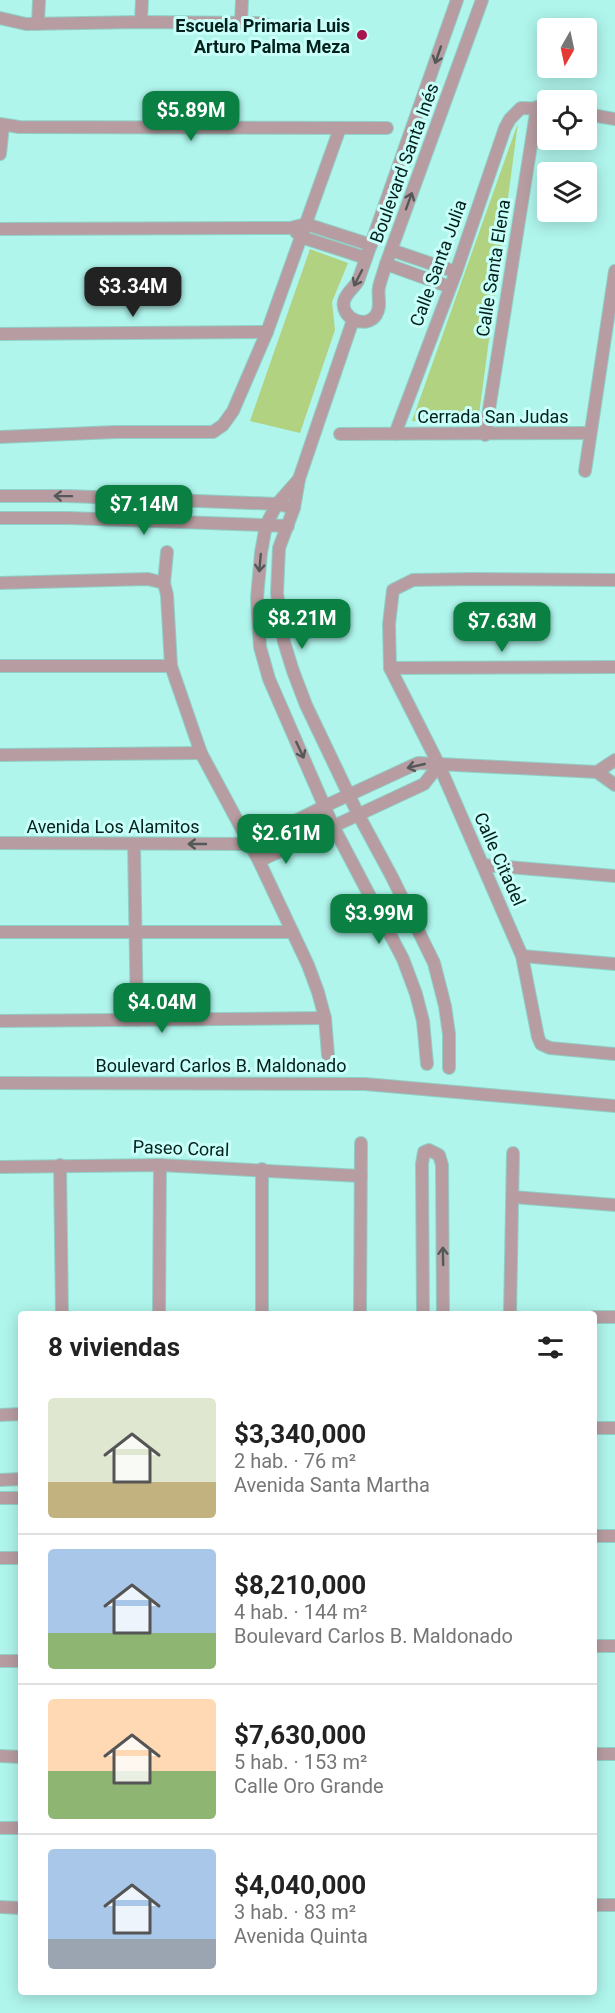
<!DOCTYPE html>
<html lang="es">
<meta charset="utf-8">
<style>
:root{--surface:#fff;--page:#f6f6f6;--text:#222;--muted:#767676;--line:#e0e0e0;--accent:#0b8043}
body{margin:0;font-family:Roboto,sans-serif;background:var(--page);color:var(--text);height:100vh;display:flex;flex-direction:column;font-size:22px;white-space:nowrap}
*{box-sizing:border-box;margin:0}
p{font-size:20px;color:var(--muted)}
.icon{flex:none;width:33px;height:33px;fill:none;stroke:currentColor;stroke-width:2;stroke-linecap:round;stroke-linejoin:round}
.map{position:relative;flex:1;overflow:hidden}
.sheet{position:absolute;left:18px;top:1311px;width:579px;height:684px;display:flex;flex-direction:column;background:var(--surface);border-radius:6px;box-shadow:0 3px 15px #0003}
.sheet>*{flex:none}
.needle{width:39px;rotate:189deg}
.tools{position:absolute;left:537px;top:18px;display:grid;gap:12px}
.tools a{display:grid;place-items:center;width:60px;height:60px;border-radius:6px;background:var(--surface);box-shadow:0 3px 15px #0003;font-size:30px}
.price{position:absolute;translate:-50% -51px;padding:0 14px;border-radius:12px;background:var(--accent);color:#fff;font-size:20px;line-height:39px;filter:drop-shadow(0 2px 3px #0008)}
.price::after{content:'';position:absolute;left:50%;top:36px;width:18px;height:14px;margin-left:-9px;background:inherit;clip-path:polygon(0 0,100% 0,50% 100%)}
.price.on{background:#222;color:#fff}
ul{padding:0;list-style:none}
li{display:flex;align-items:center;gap:18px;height:150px;padding:0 30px}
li+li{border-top:2px solid var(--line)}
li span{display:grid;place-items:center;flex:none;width:168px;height:120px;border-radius:6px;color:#555}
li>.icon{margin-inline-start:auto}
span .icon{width:72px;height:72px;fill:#fffc;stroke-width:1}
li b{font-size:26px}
h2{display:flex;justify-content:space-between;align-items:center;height:72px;padding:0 30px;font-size:26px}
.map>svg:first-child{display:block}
</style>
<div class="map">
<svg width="615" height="2013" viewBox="0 0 615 2013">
<rect width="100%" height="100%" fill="#aff5ec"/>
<g fill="#b1d281">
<path d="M518,123L478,422L412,421Z"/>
<path d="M310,249L348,263L332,302L335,330L300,433L250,421Z"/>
</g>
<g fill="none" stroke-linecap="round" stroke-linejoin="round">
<defs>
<g id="street">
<path d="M457,0L358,281C354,288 346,293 344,301C340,318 366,330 376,315C382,306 377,296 379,287C381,279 384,271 386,264L482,0"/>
<path d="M0,18L26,24L141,22L264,23"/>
<path d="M141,22L142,0"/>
<path d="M241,22L242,0"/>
<path d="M38,24L39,0"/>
<path d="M586,114L615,119"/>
<path d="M0,124L19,127L387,128"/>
<path d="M0,154L3,125"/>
<path d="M0,229L290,228L306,224L371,245"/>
<path d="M296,232L301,237L366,258"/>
<path d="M391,250L456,272"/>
<path d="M386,264L450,287"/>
<path d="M0,334L267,332"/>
<path d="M340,434L590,433"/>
<path d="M395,434L456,272L505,128L510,119L521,108L548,109"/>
<path d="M485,435L537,107"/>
<path d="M0,437L115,432H213L223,425L233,411L267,332L340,128"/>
<path d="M585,471L615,271"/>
<path d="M299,479L294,508L279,548L277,593L284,642L293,671L306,705L358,814L392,877L434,963L445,1006L449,1034V1068"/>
<path d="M0,496H68L277,504L299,479L353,320"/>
<path d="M294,508L277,504L266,525L261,553L257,598L260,647L269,679L333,826L403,959L416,994L423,1021L427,1064"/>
<path d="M0,518H69L288,526"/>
<path d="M167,552L164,583L167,595L171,666L201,753L259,861L308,965L318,992L325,1018L328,1055"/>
<path d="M615,580L473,579L413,580L393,590L389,624L390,668L439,765L522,956L538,1037L541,1044L550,1048L615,1054"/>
<path d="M0,583L148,579L164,583"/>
<path d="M0,666H171"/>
<path d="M390,668L615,667"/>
<path d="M0,755L201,753"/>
<path d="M597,772L615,760"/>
<path d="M0,843L249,844L325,806L418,763L597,772L615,785"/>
<path d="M134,844L137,1020"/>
<path d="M259,861L424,784L439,765"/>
<path d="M484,865L615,876"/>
<path d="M0,932H291"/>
<path d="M522,956L615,964"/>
<path d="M0,1021L325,1018"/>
<path d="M0,1083L365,1084L615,1106"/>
<path d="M60,1165L62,1314"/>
<path d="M0,1167L160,1165L361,1176"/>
<path d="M262,1169V1314"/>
<path d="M513,1197L615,1205"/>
<path d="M159,1314L160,1165"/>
<path d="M360,1314L361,1143"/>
<path d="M423,1314L422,1164L424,1152L429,1150L439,1155L442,1165L443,1314"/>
<path d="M510,1314L513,1153"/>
<path d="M594,1317H615"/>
<path d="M0,1415L21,1414"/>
<path d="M594,1428H615"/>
<path d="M0,1480L21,1479"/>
<path d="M0,1498H21"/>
<path d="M594,1536H615"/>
<path d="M0,1558H21"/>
<path d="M594,1646H615"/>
<path d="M0,1661H21"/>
<path d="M594,1754H615"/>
<path d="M0,1756L21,1757"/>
<path d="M0,1828H21"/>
<path d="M594,1905H615"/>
<path d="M0,1907L21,1908"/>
</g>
</defs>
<use href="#street" stroke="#90cfc7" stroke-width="14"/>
<use href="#street" stroke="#b79da1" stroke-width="12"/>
</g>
<defs><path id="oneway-shaft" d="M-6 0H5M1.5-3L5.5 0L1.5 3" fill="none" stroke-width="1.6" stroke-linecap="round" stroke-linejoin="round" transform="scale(1.5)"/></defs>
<g stroke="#545858">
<use href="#oneway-shaft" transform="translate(438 55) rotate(109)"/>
<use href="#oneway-shaft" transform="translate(409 201) rotate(-70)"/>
<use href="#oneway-shaft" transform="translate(358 278) rotate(117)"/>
<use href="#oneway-shaft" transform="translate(63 496) rotate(-179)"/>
<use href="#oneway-shaft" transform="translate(260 563) rotate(95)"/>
<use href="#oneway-shaft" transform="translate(300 750) rotate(65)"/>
<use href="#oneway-shaft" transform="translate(416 766) rotate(167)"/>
<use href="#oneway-shaft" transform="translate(197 844) rotate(-180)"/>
<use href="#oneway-shaft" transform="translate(443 1256) rotate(-91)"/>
</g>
<circle fill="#a9164d" stroke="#c8fff8" stroke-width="2" cx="362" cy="35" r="6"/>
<g text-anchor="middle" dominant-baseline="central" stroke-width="6" stroke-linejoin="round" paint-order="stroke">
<g font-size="18" font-weight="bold" fill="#03201d" stroke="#c8fff8" text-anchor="end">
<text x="350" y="25">Escuela Primaria Luis<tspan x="350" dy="21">Arturo Palma Meza</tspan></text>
</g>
<g font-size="18" fill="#03201d" stroke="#c8fff8">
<text transform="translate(404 163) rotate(-70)">Boulevard Santa Inés</text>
<text transform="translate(438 263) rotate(-70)">Calle Santa Julia</text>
<text transform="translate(493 268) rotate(-81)">Calle Santa Elena</text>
<text x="493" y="416">Cerrada San Judas</text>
<text x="113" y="826">Avenida Los Alamitos</text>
<text transform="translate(500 859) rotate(66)">Calle Citadel</text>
<text x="221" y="1065">Boulevard Carlos B. Maldonado</text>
<text transform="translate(181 1148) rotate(2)">Paseo Coral</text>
</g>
</g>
</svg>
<div class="tools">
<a><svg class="needle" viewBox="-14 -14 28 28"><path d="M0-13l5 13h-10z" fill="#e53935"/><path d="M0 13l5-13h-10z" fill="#767676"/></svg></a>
<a><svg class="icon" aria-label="locate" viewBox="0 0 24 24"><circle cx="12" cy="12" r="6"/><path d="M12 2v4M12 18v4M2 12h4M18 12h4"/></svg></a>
<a><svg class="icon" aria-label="layers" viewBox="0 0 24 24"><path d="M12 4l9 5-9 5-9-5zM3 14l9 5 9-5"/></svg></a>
</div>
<b class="price" style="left:191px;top:142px">$5.89M</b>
<b class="price on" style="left:133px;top:318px">$3.34M</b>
<b class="price" style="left:144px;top:536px">$7.14M</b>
<b class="price" style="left:302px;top:650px">$8.21M</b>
<b class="price" style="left:502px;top:653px">$7.63M</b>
<b class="price" style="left:286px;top:865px">$2.61M</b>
<b class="price" style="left:379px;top:945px">$3.99M</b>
<b class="price" style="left:162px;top:1034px">$4.04M</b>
<section class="sheet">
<h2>8 viviendas<svg class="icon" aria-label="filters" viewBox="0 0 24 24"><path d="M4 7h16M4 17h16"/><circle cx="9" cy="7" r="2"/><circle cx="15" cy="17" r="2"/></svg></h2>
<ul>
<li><span style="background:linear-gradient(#dfe7d0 70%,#c2b280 0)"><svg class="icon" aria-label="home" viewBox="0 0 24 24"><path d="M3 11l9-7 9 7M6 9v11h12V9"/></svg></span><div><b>$3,340,000</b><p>2 hab. · 76 m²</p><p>Avenida Santa Martha</p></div></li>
<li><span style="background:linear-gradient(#a9c7e8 70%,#8fb573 0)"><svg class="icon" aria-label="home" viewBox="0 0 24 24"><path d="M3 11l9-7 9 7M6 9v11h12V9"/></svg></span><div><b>$8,210,000</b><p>4 hab. · 144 m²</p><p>Boulevard Carlos B. Maldonado</p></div></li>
<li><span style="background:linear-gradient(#ffd9b3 60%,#8fb573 0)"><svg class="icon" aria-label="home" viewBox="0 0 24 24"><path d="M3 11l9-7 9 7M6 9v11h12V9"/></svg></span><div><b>$7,630,000</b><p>5 hab. · 153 m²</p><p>Calle Oro Grande</p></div></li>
<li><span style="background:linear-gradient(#a9c7e8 75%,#9aa5b1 0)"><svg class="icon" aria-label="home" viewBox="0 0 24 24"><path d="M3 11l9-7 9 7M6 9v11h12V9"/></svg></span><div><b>$4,040,000</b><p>3 hab. · 83 m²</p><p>Avenida Quinta</p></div></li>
</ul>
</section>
</div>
